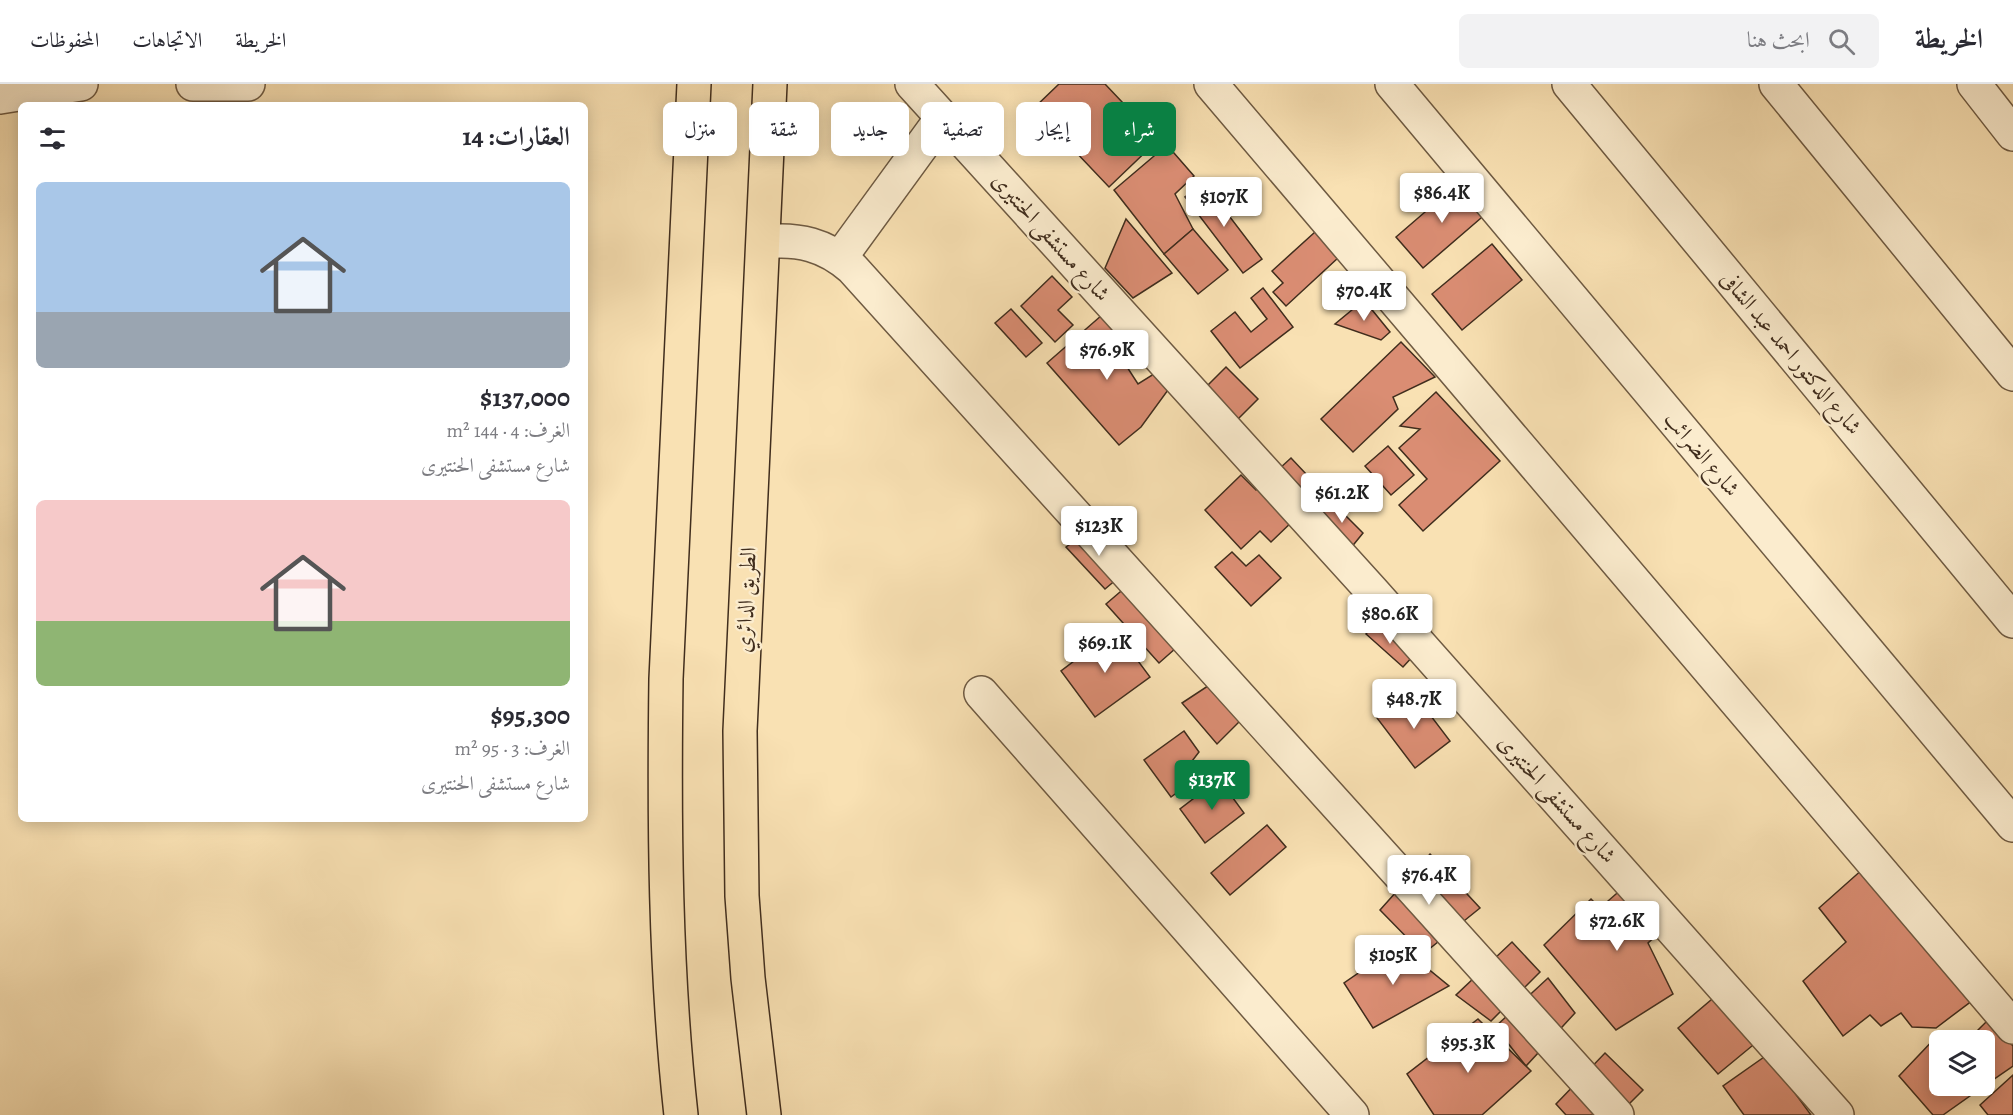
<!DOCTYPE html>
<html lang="ar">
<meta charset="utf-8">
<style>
:root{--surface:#fff;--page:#f2f2f3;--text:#2b2b33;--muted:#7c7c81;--line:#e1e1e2;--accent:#0b8043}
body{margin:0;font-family:Alegreya,Amiri,serif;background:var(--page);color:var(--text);direction:rtl;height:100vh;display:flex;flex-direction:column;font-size:22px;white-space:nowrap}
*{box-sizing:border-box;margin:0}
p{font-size:20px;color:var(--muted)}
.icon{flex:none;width:33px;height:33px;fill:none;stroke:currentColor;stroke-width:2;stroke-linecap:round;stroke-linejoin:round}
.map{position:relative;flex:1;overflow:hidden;direction:ltr}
.drawer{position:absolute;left:18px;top:18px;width:570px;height:720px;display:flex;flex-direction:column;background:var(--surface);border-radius:9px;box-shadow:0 3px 15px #0003;direction:rtl}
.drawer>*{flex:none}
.guide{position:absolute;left:606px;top:18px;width:570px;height:54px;direction:rtl;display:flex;gap:12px}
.buttons{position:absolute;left:1929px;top:946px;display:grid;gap:12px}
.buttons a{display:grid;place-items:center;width:66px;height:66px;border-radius:9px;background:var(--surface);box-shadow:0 3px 15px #0003;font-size:30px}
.price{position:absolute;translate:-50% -51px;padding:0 14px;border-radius:6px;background:#fff;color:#222;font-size:20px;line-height:39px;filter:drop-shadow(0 2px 3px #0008)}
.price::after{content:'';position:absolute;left:50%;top:36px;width:18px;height:14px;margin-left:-9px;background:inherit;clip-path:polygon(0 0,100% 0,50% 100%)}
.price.on{background:var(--accent);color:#fff}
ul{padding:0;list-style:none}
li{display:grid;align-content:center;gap:12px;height:318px;padding:0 18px}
li span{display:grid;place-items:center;height:186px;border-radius:9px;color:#555}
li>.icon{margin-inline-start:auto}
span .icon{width:108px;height:108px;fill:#fffc;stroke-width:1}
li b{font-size:26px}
h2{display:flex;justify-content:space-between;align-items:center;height:72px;padding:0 18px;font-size:26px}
.pill{padding:0 21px;border-radius:9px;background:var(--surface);box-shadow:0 3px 15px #0003;font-size:21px;line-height:54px}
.pill.on{background:var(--accent);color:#fff}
header{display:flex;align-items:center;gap:36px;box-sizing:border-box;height:84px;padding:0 30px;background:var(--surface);border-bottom:2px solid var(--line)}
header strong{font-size:28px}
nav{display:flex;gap:33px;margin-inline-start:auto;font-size:21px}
.search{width:420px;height:54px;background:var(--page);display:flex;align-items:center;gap:15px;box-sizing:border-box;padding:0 21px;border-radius:9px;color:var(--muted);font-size:22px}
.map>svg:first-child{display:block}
</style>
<header>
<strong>الخريطة</strong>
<div class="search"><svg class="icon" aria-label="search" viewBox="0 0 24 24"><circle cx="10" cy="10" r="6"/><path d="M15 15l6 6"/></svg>ابحث هنا</div>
<nav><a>الخريطة</a><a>الاتجاهات</a><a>المحفوظات</a></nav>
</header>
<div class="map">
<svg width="2013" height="1031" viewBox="0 0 2013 1031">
<rect width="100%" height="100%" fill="#f9e1b3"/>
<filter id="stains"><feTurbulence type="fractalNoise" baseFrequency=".00333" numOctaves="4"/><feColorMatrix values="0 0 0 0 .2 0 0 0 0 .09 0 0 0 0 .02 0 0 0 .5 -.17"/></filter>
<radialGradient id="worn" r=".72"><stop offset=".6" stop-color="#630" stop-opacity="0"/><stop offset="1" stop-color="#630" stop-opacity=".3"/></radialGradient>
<g fill="#da8d73" stroke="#402d1d" stroke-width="1.5">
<path d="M1059,0H1105L1158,56L1109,103L1034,24Z"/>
<path d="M1167,61L1194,92L1175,110L1193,145L1164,170L1114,106Z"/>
<path d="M1461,97L1488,128L1423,184L1396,153Z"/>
<path d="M1204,99L1262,175L1243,189L1185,113Z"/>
<path d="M1126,135L1172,189L1133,214L1105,184Z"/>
<path d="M1193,145L1228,186L1198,210L1164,170Z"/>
<path d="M1315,148L1339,173L1286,222L1273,208L1283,199L1272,187Z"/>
<path d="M1492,160L1522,196L1462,246L1432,210Z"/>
<path d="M1052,192L1072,213L1058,226L1073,241L1055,258L1021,222Z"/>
<path d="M1263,204L1293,243L1240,284L1211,247L1235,228L1251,248L1267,235L1251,214Z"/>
<path d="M1364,216L1390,248L1381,256L1335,240Z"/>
<path d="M1011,225L1042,259L1026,273L995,239Z"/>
<path d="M1102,231L1121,253L1118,269L1138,300L1157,288L1168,306L1141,343L1119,361L1047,279Z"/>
<path d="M1401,258L1435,293L1393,313L1398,325L1353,368L1321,335Z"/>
<path d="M1226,283L1258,315L1238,335L1206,303Z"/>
<path d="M1436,308L1500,377L1423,447L1399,421L1427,395L1399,364L1420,345L1400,342Z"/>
<path d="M1388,362L1414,391L1391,411L1365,382Z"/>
<path d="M1291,374L1323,408L1271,458L1260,447L1241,465L1205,426L1241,391L1256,406Z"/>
<path d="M1332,418L1363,449L1350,465L1344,451L1320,430Z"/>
<path d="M1096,442L1130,484L1105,505L1066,463Z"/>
<path d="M1232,468L1246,482L1259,471L1281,494L1251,522L1215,483Z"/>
<path d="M1141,490L1193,549L1159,579L1106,520Z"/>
<path d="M1376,538L1414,571L1403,583L1366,550Z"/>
<path d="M1115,546L1150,593L1095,633L1061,587Z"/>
<path d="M1223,592L1251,626L1217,660L1182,619Z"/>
<path d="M1412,607L1450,657L1415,684L1377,634Z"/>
<path d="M1184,647L1199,668L1189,681L1198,693L1171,713L1144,676Z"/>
<path d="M1219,695L1244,729L1205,759L1180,725Z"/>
<path d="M1267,741L1286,763L1230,811L1211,789Z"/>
<path d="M1430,770L1480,824L1423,870L1380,826Z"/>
<path d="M1864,784L1973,916L1936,944L1912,943L1901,929L1881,942L1870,931L1843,952L1803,897L1846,858L1819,824Z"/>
<path d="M1640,789L1676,834L1648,859L1673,910L1616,946L1544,861L1591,815L1600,824Z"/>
<path d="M1512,858L1540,888L1491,937L1456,911Z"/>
<path d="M1399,861L1449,902L1373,944L1344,899Z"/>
<path d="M1548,894L1575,929L1526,982L1495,943Z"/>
<path d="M1718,910L1758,957L1718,990L1678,944Z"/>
<path d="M1478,935L1531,987L1482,1031H1434L1407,990Z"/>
<path d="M1989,935L2013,962V982L1984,1002V957H1967Z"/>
<path d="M1939,950L1949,957H1940V1002H1984L1943,1031H1933L1899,992Z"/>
<path d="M1605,969L1643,1006L1618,1031H1566L1556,1020Z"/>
<path d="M1767,971L1811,1031H1744L1723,1002Z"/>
<path d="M2013,991V1031H1988L1980,1021Z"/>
</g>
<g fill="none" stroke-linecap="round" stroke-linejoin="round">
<defs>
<g id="minor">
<path d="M193,0H248"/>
<path d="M912,0L1373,508L1837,1031"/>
<path d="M1211,0L2013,943"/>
<path d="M1392,0L2013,741"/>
<path d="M1569,0L2013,537"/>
<path d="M1776,0L2013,290"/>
<path d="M1974,0L2013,50"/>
<path d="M0,13L81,0"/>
<path d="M764,158C798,154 826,161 852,184L1617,1031"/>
<path d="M840,174L942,34"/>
<path d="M981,609L1352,1031"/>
</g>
<g id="highway">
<path d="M681,1031C665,886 664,741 666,595L694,0"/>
<path d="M764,1031L748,894L742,812L740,647L770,0"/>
</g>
</defs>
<use href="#minor" stroke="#6e5a42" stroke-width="36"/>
<use href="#highway" stroke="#402d1d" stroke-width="36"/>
<use href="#minor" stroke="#fbecce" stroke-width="33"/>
<use href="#highway" stroke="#f9e1b3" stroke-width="33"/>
</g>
<g text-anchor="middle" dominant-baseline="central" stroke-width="4.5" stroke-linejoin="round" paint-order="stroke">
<g font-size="22" fill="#402d1d" stroke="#fbecce">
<text transform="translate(1051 153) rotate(48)">شارع مستشفى الحنتيرى</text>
<text transform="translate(1791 269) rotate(50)">شارع الدكتور احمد عبد الشافى</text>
<text transform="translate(1702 370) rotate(50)">شارع الضرائب</text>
<text transform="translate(746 516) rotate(-87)">الطريق الدائري</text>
<text transform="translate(1557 715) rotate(48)">شارع مستشفى الحنتيرى</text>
</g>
</g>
<rect width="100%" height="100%" filter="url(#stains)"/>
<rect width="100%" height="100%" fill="url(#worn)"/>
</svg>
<div class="buttons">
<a><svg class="icon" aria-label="layers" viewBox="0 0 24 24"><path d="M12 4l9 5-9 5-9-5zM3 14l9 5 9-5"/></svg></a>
</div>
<b class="price" style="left:1442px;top:140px">$86.4K</b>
<b class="price" style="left:1224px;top:144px">$107K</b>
<b class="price" style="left:1364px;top:238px">$70.4K</b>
<b class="price" style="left:1107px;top:297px">$76.9K</b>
<b class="price" style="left:1342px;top:440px">$61.2K</b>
<b class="price" style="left:1099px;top:473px">$123K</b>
<b class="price" style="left:1390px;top:561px">$80.6K</b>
<b class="price" style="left:1105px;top:590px">$69.1K</b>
<b class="price" style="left:1414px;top:646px">$48.7K</b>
<b class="price on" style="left:1212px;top:727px">$137K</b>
<b class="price" style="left:1429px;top:822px">$76.4K</b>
<b class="price" style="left:1617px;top:868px">$72.6K</b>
<b class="price" style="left:1393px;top:902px">$105K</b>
<b class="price" style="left:1468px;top:990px">$95.3K</b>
<div class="guide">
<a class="pill on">شراء</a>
<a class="pill">إيجار</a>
<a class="pill">تصفية</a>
<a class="pill">جديد</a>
<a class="pill">شقة</a>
<a class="pill">منزل</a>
</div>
<section class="drawer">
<h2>العقارات: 14<svg class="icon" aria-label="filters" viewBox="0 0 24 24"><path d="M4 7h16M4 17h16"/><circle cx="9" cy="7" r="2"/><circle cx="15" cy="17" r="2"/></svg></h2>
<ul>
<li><span style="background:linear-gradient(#a9c7e8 70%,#9aa5b1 0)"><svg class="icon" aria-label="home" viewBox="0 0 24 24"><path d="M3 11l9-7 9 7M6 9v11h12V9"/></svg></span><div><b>$137,000</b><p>الغرف: 4 · 144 m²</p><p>شارع مستشفى الحنتيرى</p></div></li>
<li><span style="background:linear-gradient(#f6c9c9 65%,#8fb573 0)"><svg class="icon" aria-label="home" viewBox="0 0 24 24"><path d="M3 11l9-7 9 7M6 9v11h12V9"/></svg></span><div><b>$95,300</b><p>الغرف: 3 · 95 m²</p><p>شارع مستشفى الحنتيرى</p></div></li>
</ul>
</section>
</div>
